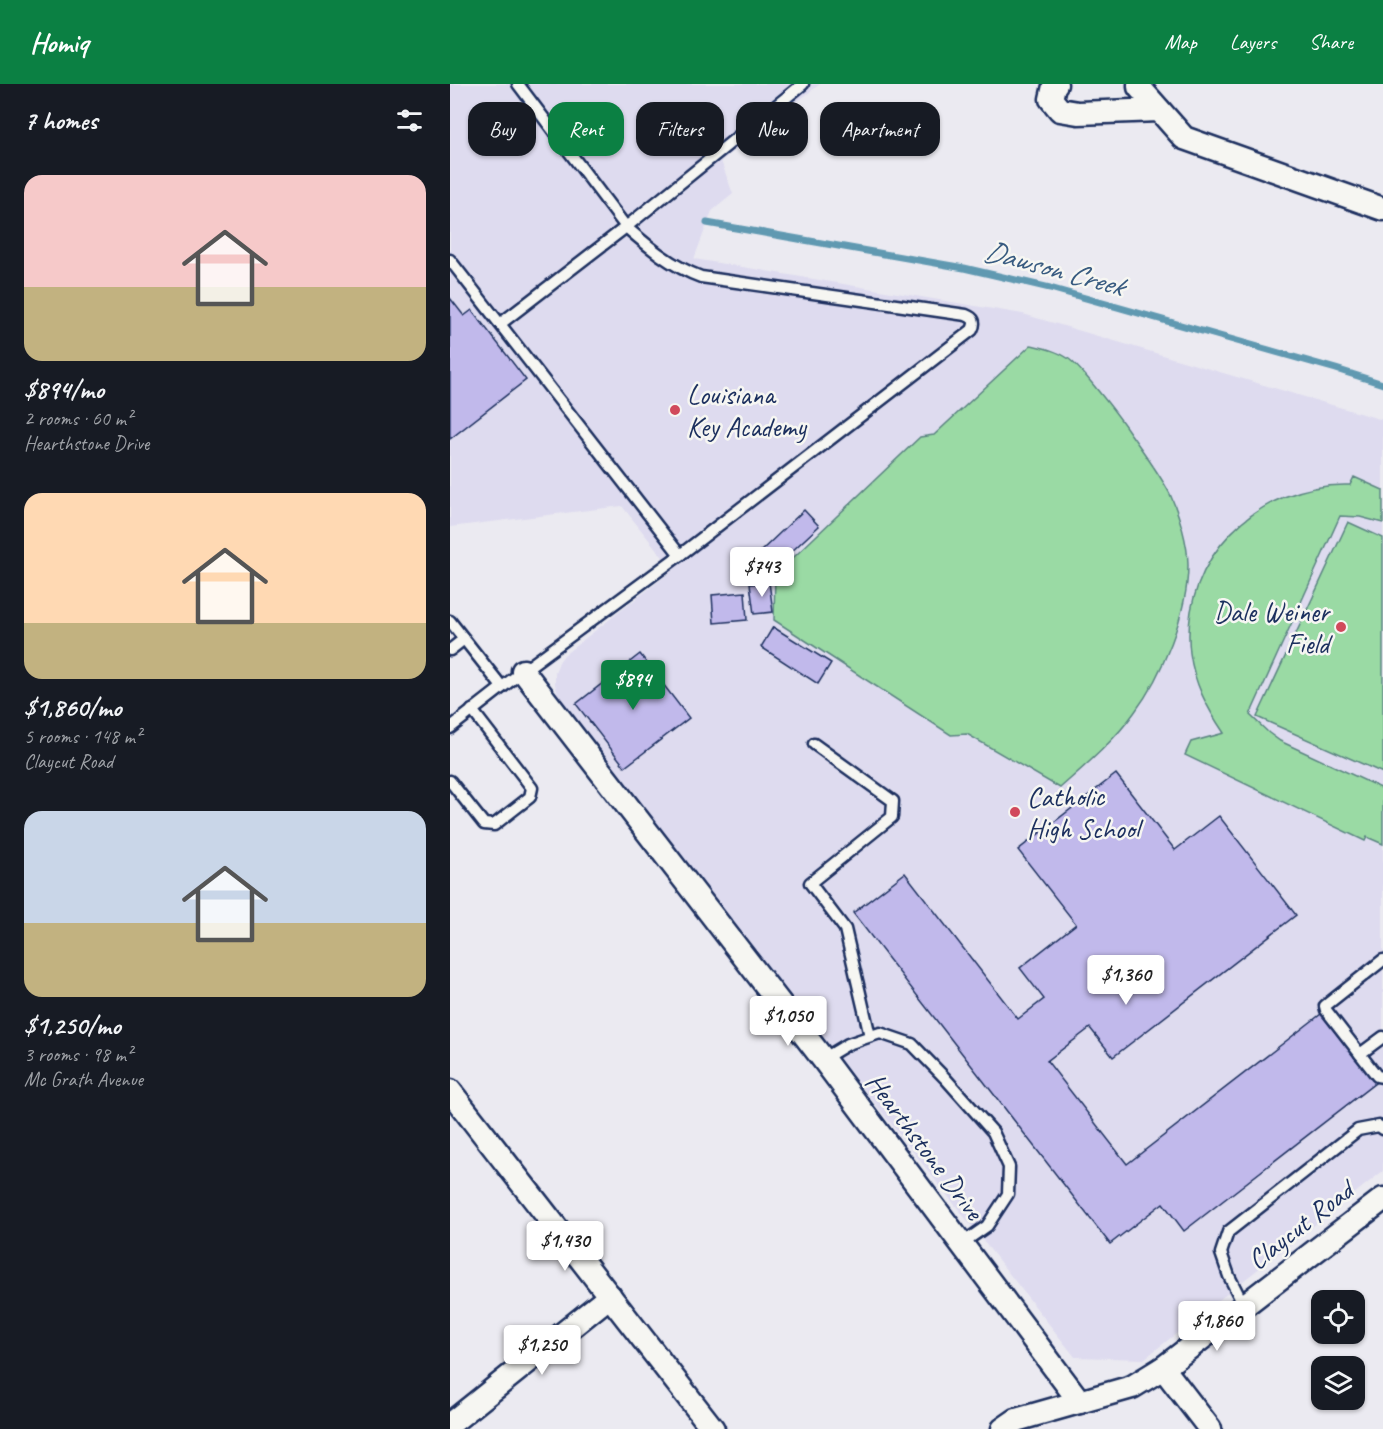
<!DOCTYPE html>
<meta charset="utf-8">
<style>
:root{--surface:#171b24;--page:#20242c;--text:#f1f3f6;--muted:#9ea1a6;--accent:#0b8043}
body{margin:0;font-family:Caveat,sans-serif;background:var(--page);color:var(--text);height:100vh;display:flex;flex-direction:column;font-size:22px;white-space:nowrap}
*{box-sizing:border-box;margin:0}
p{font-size:20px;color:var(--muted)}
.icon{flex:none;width:33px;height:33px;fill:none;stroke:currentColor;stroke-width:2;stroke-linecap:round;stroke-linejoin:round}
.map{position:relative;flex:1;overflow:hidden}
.panel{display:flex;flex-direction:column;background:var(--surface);width:450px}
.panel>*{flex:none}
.banner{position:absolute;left:18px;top:18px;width:570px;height:54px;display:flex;gap:12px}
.fabs{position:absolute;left:861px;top:1206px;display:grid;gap:12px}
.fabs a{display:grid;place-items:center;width:54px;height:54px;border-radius:12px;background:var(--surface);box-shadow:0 2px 4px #0004;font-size:30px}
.price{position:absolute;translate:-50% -51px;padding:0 14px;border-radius:6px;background:#fff;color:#222;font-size:20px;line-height:39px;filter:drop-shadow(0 2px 3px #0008)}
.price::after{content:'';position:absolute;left:50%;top:36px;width:18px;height:14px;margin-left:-9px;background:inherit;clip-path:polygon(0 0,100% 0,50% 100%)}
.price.on{background:var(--accent);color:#fff}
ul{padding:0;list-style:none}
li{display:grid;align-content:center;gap:12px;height:318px;padding:0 24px}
li span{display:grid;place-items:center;height:186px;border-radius:18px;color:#555}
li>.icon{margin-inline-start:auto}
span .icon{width:108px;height:108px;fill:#fffc;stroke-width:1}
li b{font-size:26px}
h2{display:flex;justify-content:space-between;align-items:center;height:72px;padding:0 24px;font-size:26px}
.tag{padding:0 21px;border-radius:18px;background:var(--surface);box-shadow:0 2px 4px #0004;font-size:21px;line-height:54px}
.tag.on{background:var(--accent);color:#fff}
header{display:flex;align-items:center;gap:36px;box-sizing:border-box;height:84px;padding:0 30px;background:var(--accent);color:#fff}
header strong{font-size:28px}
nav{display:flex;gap:33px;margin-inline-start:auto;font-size:21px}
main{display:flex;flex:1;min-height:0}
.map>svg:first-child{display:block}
</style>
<header>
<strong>Homiq</strong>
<nav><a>Map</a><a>Layers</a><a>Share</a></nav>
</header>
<main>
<section class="panel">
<h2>7 homes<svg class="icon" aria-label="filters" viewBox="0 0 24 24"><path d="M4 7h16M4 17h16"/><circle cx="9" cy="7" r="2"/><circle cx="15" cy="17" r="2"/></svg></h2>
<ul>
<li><span style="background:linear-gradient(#f6c9c9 60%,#c2b280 0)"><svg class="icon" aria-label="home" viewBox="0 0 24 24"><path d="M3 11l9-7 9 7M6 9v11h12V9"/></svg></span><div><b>$894/mo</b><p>2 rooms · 60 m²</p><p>Hearthstone Drive</p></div></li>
<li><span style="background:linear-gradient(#ffd9b3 70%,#c2b280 0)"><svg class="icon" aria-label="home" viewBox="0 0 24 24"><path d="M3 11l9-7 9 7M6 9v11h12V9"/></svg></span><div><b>$1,860/mo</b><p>5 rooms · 148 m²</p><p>Claycut Road</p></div></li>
<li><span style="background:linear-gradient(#c9d6e8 60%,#c2b280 0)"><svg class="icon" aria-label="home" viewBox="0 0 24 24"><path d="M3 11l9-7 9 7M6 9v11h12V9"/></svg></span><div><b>$1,250/mo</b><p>3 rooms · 98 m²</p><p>Mc Grath Avenue</p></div></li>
</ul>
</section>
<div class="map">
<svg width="933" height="1345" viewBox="0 0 933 1345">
<rect width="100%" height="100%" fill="#ebeaf1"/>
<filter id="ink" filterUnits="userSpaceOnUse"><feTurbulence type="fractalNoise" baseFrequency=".0167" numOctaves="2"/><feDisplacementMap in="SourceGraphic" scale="12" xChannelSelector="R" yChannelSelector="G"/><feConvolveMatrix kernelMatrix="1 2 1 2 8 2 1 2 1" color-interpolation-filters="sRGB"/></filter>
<g filter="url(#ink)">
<path fill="#dedbef" d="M0,0H370L271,77L283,110L262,127L244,175L573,230L933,336V1087L694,1275L625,1273L279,835L114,621L108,611L105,600V589L109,578L114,571L223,486L172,422L0,443Z"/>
<g fill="#9adaa4" stroke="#5a8481" stroke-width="1.5">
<path d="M581,261C594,264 608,267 619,275C628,282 634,290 641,298C655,315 668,331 680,349C694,369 709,389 720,410C729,430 738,460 738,481C738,528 712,592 684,629C664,657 636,681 610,704L517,650L501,651L324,536L325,491L470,353L484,351Z"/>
<path d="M904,393L933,406V439L910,433L890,432L800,631L819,649L830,657L933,705V760L917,753L915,757L735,671L741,658L774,649C757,624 744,599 740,569C729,475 808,398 900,401Z"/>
<path d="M898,438L933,454V689L807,633Z"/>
</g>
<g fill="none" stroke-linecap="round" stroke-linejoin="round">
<path stroke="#6099b1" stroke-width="7" d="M257,139L514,184L600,204L886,285L933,300"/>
</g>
<g fill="#c1b9eb" stroke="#1b2f5e" stroke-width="1.5">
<path d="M0,214L14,232L22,226L76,296L0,355Z"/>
<path d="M354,426L369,442L326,482L311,467Z"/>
<path d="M319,498L323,528L304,530L300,500Z"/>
<path d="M295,508L297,536L264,539L262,511Z"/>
<path d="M323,543L381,579L368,600L311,563Z"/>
<path d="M190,570L239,634L175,683L126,620Z"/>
<path d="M666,690L725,766L769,732L846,831L663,973L640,944L597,977L677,1080L871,930L925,999L734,1147L713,1119L660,1160L403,829L455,789L568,935L594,915L570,884L626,840L568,766Z"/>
</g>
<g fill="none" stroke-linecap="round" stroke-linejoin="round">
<defs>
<g id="lane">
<path d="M68,0L176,143L353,0"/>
<path d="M0,176L230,471"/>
<path d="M0,537L52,603"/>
<path d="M0,566L14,555"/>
<path d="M0,644L73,587L230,471L522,246C526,238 524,234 516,231L251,193C221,182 199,163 176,143L50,240"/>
<path d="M364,660L443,717L442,733L360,799L395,845L420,952"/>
<path d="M0,697L34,740L44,741L80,713L82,704L22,626"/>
<path d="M933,876L875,922L876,926L927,992L933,993"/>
<path d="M910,970L933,953"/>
<path d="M373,975L398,960L430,949L462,960L495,994L543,1048L559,1083L558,1110L537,1142L511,1160"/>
<path d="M794,1222L779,1192L771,1169L778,1148L908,1046L929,1042L933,1045"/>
</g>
<g id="street">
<path d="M606,0L604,2L601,15L610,26L628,29L709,26"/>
<path d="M689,0V3L734,54L933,125"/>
<path d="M73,587L373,975L630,1318"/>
<path d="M0,1007L263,1345"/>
<path d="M713,1284L760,1345"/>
<path d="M0,1340L160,1212"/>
<path d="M553,1345L566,1336L682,1303L713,1284L933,1115"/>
</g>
</defs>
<use href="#lane" stroke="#1b2f5e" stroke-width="15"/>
<use href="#street" stroke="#1b2f5e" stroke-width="27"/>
<use href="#lane" stroke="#f6f6f2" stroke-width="10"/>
<use href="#street" stroke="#f6f6f2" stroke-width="22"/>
</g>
</g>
<g fill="#d1495b" stroke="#f6f6f2" stroke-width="2">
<circle cx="225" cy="326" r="6"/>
<circle cx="891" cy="543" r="6"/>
<circle cx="565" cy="728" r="6"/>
</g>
<g text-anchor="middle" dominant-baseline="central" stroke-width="5" stroke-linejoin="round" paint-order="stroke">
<g font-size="28" fill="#1b2f5e" stroke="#f6f6f2" text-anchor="start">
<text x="237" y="310">Louisiana<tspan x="237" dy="32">Key Academy</tspan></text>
<text x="879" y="527" text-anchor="end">Dale Weiner<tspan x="879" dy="32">Field</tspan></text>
<text x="577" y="712">Catholic<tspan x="577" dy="32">High School</tspan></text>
</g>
<g font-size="28" fill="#1b2f5e" stroke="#f6f6f2">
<text transform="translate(475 1062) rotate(53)">Hearthstone Drive</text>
<text transform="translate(850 1141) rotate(-38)">Claycut Road</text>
</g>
<g font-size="30" font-style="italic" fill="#385b80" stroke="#f6f6f2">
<text transform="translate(604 184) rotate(15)">Dawson Creek</text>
</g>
</g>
</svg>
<div class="fabs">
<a><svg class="icon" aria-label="locate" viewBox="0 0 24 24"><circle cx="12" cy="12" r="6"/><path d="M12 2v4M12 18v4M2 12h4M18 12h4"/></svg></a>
<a><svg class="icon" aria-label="layers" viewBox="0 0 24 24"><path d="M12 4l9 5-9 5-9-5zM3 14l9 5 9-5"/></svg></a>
</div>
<b class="price" style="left:312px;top:514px">$743</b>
<b class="price on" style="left:183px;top:627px">$894</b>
<b class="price" style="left:676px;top:922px">$1,360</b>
<b class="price" style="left:338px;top:963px">$1,050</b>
<b class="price" style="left:115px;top:1188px">$1,430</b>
<b class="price" style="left:767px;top:1268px">$1,860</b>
<b class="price" style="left:92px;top:1292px">$1,250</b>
<div class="banner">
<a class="tag">Buy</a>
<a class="tag on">Rent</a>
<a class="tag">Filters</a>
<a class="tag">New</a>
<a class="tag">Apartment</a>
</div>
</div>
</main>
